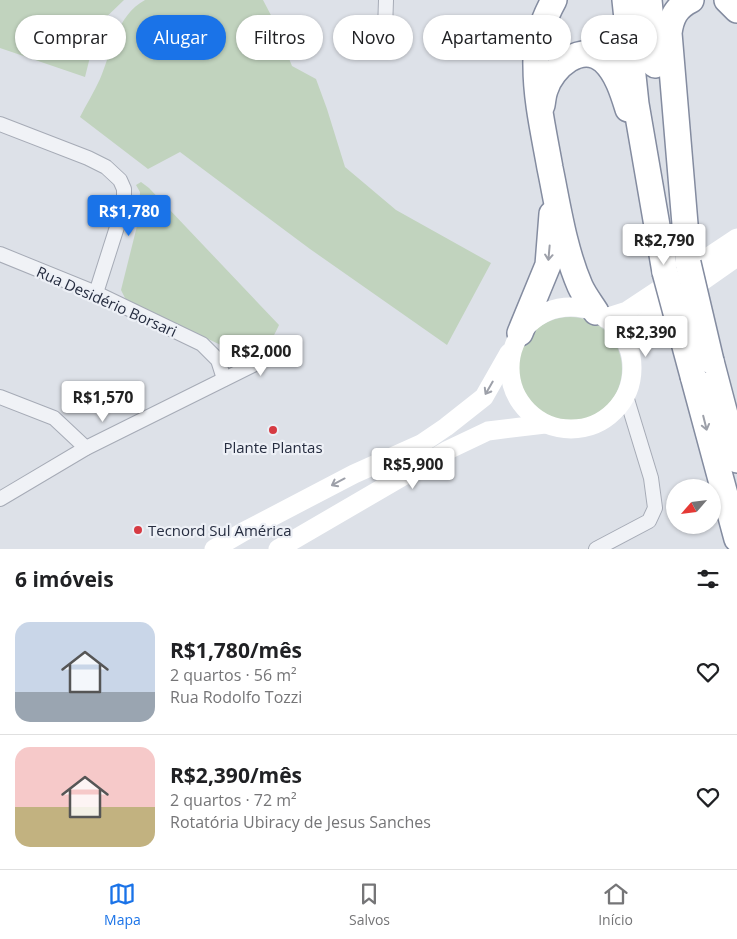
<!DOCTYPE html>
<html lang="pt">
<meta charset="utf-8">
<style>
:root{--surface:#fff;--page:#f6f6f6;--text:#202124;--muted:#757577;--line:#e0e0e0;--accent:#1a73e8}
body{margin:0;font-family:"Open Sans",sans-serif;background:var(--page);color:var(--text);height:100vh;display:flex;flex-direction:column;font-size:19px;white-space:nowrap}
*{box-sizing:border-box;margin:0}
p{font-size:16px;color:var(--muted)}
.icon{flex:none;width:28px;height:28px;fill:none;stroke:currentColor;stroke-width:2;stroke-linecap:round;stroke-linejoin:round}
.map{position:relative;height:549px;overflow:hidden}
.panel{display:flex;flex-direction:column;background:var(--surface);flex:1}
.panel>*{flex:none}
.hud{position:absolute;left:15px;top:15px;width:708px;height:45px;display:flex;gap:10px}
.needle{width:32px;rotate:242deg}
.buttons{position:absolute;left:666px;top:479px;display:grid;gap:10px}
.buttons a{display:grid;place-items:center;width:55px;height:55px;border-radius:50%;background:var(--surface);box-shadow:0 1px 4px #0004;font-size:25px}
.price{position:absolute;translate:-50% -42px;padding:0 11px;border-radius:5px;background:#fff;color:#222;font-size:16px;line-height:32px;filter:drop-shadow(0 1px 2px #0008)}
.price::after{content:'';position:absolute;left:50%;top:30px;width:15px;height:11px;margin-left:-8px;background:inherit;clip-path:polygon(0 0,100% 0,50% 100%)}
.price.current{background:var(--accent);color:#fff}
ul{padding:0;list-style:none}
li{display:flex;align-items:center;gap:15px;height:125px;padding:0 15px}
li+li{border-top:1px solid var(--line)}
li span{display:grid;place-items:center;flex:none;width:140px;height:100px;border-radius:15px;color:#555}
li>.icon{margin-inline-start:auto}
span .icon{width:60px;height:60px;fill:#fffc;stroke-width:1}
li b{font-size:21px}
h2{display:flex;justify-content:space-between;align-items:center;height:60px;padding:0 15px;font-size:21px}
.tag{padding:0 18px;border-radius:22px;background:var(--surface);box-shadow:0 1px 4px #0004;font-size:18px;line-height:45px}
.tag.current{background:var(--accent);color:#fff}
.tabs{display:flex;justify-content:space-around;align-items:center;height:70px;border-top:1px solid var(--line);background:var(--surface);font-size:14px;color:var(--muted)}
.tabs a{display:grid;justify-items:center;gap:2px}
.tabs .current{color:var(--accent)}
.map>svg:first-child{display:block}
</style>
<div class="map">
<svg width="737" height="549" viewBox="0 0 737 549">
<rect width="100%" height="100%" fill="#dde1e8"/>
<g fill="#c1d3be">
<path d="M0,0H124L98,25L85,77L0,48Z"/>
<path d="M145,0H263L274,21L292,66L316,79L327,109L345,167L396,210L491,263L447,345L310,249L180,152L148,169L80,117C86,105 94,92 100,79C112,51 116,16 145,0Z"/>
<path d="M141,182L149,188L279,325C271,343 265,350 246,357L126,300L121,290L139,218L140,192L136,185Z"/>
<circle cx="570" cy="369" r="52"/>
</g>
<g fill="none" stroke-linecap="round" stroke-linejoin="round">
<defs>
<g id="street">
<path d="M385,30L386,0"/>
<path d="M0,124L88,158L106,167L120,180L124,189V205L96,293"/>
<path d="M0,254L96,293L202,344L218,360L224,379"/>
<path d="M0,397L54,418L86,448"/>
<path d="M0,499L86,448L255,364L282,346"/>
<path d="M596,549L649,521L655,508L651,478L626,396"/>
</g>
<g id="highway">
<path d="M554,0C543,20 535,42 536,66C536,100 544,134 550,168C558,207 564,249 580,286C584,295 591,304 596,312"/>
<path d="M625,0L636,104L665,272"/>
<path d="M649,0L655,65"/>
<path d="M727,0L737,10"/>
<path d="M542,105C543,100 543,95 545,90C552,67 582,41 604,61C617,73 623,93 628,109"/>
<path d="M688,260L669,33C671,18 676,7 691,0"/>
<path d="M520,333L548,265L552,214"/>
<path d="M711,361L737,460"/>
<path d="M693,376L737,539"/>
</g>
</defs>
<use href="#street" stroke="#a6abb6" stroke-width="16"/>
<use href="#highway" stroke="#848ca0" stroke-width="28"/>
<use href="#street" stroke="#f0f2f6" stroke-width="14"/>
<g stroke="#fff" stroke-width="19">
<circle cx="571" cy="368" r="61"/>
<path d="M605,318L627,311L737,238"/>
<path d="M628,347L637,327L737,257"/>
<path d="M214,549L243,532L354,474L421,444L446,427L484,397L509,353"/>
<path d="M278,549L448,450L488,431L545,424"/>
</g>
<use href="#highway" stroke="#fff" stroke-width="25"/>
<defs>
<g id="highway-bridge">
<path d="M688,263L711,361"/>
<path d="M665,272L693,376"/>
</g>
</defs>
<use href="#highway-bridge" stroke="#848ca0" stroke-width="28" stroke-linecap="butt"/>
<use href="#highway-bridge" stroke="#fff" stroke-width="25"/>
</g>
<defs><path id="oneway-shaft" d="M-6 0H5M1.5-3L5.5 0L1.5 3" fill="none" stroke-width="1.6" stroke-linecap="round" stroke-linejoin="round" transform="scale(1.25)"/></defs>
<g stroke="#9da0a9">
<use href="#oneway-shaft" transform="translate(549 253) rotate(95)"/>
<use href="#oneway-shaft" transform="translate(489 388) rotate(120)"/>
<use href="#oneway-shaft" transform="translate(705 423) rotate(76)"/>
<use href="#oneway-shaft" transform="translate(338 482) rotate(152)"/>
</g>
<g fill="#d63a42" stroke="#edf0f6" stroke-width="2">
<circle cx="273" cy="430" r="5"/>
<circle cx="138" cy="530" r="5"/>
</g>
<g text-anchor="middle" dominant-baseline="central" stroke-width="4.5" stroke-linejoin="round" paint-order="stroke">
<g font-size="15" fill="#262d40" stroke="#edf0f6">
<text transform="translate(107 301) rotate(24)">Rua Desidério Borsari</text>
</g>
<g font-size="15" fill="#262d40" stroke="#edf0f6">
<text x="273" y="447">Plante Plantas</text>
<text x="148" y="530" text-anchor="start">Tecnord Sul América</text>
</g>
</g>
</svg>
<div class="buttons">
<a><svg class="needle" viewBox="-14 -14 28 28"><path d="M0-13l5 13h-10z" fill="#e53935"/><path d="M0 13l5-13h-10z" fill="#757577"/></svg></a>
</div>
<b class="price current" style="left:129px;top:237px">R$1,780</b>
<b class="price" style="left:664px;top:266px">R$2,790</b>
<b class="price" style="left:646px;top:358px">R$2,390</b>
<b class="price" style="left:261px;top:377px">R$2,000</b>
<b class="price" style="left:103px;top:423px">R$1,570</b>
<b class="price" style="left:413px;top:490px">R$5,900</b>
<div class="hud">
<a class="tag">Comprar</a>
<a class="tag current">Alugar</a>
<a class="tag">Filtros</a>
<a class="tag">Novo</a>
<a class="tag">Apartamento</a>
<a class="tag">Casa</a>
</div>
</div>
<section class="panel">
<h2>6 imóveis<svg class="icon" aria-label="filters" viewBox="0 0 24 24"><path d="M4 7h16M4 17h16"/><circle cx="9" cy="7" r="2"/><circle cx="15" cy="17" r="2"/></svg></h2>
<ul>
<li><span style="background:linear-gradient(#c9d6e8 70%,#9aa5b1 0)"><svg class="icon" aria-label="home" viewBox="0 0 24 24"><path d="M3 11l9-7 9 7M6 9v11h12V9"/></svg></span><div><b>R$1,780/mês</b><p>2 quartos · 56 m²</p><p>Rua Rodolfo Tozzi</p></div><svg class="icon" aria-label="heart" viewBox="0 0 24 24"><path d="M12 20l-8-8c-3-5 5-10 8-4 3-6 11-1 8 4z"/></svg></li>
<li><span style="background:linear-gradient(#f6c9c9 60%,#c2b280 0)"><svg class="icon" aria-label="home" viewBox="0 0 24 24"><path d="M3 11l9-7 9 7M6 9v11h12V9"/></svg></span><div><b>R$2,390/mês</b><p>2 quartos · 72 m²</p><p>Rotatória Ubiracy de Jesus Sanches</p></div><svg class="icon" aria-label="heart" viewBox="0 0 24 24"><path d="M12 20l-8-8c-3-5 5-10 8-4 3-6 11-1 8 4z"/></svg></li>
</ul>
</section>
<nav class="tabs">
<a class="current"><svg class="icon" aria-label="map" viewBox="0 0 24 24"><path d="M3 6l6-2 6 2 6-2v14l-6 2-6-2-6 2zM9 4v14M15 6v14"/></svg>Mapa</a>
<a><svg class="icon" aria-label="saved" viewBox="0 0 24 24"><path d="M7 4h10v16l-5-4-5 4z"/></svg>Salvos</a>
<a><svg class="icon" aria-label="home" viewBox="0 0 24 24"><path d="M3 11l9-7 9 7M6 9v11h12V9"/></svg>Início</a>
</nav>
